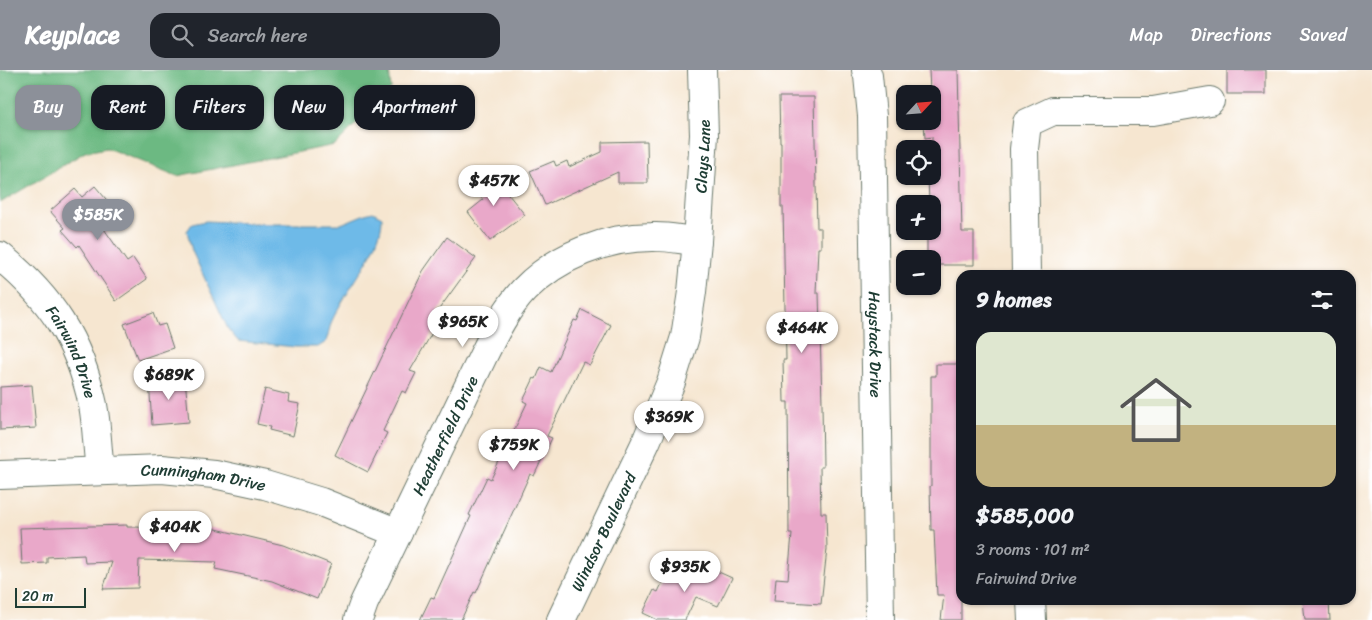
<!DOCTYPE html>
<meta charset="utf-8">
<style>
:root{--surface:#171b24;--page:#20242c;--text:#f1f3f6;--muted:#9ea1a6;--line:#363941;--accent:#8c9099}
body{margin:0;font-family:Sriracha,sans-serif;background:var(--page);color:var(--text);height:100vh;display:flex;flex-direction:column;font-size:19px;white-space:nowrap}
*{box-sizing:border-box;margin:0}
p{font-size:16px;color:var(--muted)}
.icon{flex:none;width:28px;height:28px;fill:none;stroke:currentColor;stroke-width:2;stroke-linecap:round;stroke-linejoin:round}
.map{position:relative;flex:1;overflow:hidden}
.drawer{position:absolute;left:956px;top:200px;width:400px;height:335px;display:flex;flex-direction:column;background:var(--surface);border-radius:15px;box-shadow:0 1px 4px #0004}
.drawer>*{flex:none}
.hud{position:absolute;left:15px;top:15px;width:475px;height:45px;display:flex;gap:10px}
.needle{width:32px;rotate:64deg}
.tools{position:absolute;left:896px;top:15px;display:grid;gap:10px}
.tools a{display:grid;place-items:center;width:45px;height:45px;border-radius:10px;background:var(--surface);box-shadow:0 1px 4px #0004;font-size:25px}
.scale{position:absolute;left:15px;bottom:12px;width:71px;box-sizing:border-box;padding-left:5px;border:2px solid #1f3d34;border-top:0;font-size:14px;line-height:18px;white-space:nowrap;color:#1f3d34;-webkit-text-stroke:4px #fff;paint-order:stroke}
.price{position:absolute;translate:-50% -42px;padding:0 11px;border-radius:18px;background:#fff;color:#222;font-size:16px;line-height:32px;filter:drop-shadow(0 1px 2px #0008)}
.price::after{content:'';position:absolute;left:50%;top:30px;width:15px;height:11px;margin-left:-8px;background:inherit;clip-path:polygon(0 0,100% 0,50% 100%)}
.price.on{background:var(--accent);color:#fff}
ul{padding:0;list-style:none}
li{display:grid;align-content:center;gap:10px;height:265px;padding:0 20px}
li+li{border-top:1px solid var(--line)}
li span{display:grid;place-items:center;height:155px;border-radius:15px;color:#555}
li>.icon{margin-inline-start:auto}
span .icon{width:90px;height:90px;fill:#fffc;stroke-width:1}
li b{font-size:21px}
h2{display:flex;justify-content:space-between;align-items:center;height:60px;padding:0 20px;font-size:21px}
.chip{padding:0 18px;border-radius:15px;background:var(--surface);box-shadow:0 1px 4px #0004;font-size:18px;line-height:45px}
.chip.on{background:var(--accent);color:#fff}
header{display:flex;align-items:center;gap:30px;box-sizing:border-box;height:70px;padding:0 25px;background:var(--accent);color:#fff}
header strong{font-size:24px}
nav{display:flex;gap:28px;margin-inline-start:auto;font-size:18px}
.search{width:350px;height:45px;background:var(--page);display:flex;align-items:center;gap:12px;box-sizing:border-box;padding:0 18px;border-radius:15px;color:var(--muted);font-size:19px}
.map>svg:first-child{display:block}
</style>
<header>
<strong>Keyplace</strong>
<div class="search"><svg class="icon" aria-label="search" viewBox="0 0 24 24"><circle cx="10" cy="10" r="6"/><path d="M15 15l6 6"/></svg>Search here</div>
<nav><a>Map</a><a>Directions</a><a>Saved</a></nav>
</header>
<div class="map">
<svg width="1372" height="550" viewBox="0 0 1372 550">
<rect width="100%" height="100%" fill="#fff"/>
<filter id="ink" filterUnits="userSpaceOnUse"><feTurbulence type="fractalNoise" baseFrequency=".02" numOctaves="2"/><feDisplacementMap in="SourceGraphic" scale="10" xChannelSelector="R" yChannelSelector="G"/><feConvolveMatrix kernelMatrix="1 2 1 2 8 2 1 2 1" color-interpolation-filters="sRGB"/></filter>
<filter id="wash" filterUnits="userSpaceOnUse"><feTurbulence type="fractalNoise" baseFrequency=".0096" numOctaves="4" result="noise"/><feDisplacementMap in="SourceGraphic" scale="20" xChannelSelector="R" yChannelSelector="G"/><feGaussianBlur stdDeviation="1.12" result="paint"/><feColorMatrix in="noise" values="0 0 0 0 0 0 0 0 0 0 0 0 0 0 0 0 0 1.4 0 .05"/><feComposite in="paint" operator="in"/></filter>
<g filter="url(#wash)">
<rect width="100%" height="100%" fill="#f6e6d0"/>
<path fill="#6cb982" stroke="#467b5b" d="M0,0H389L391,19L335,75L177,106L107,78L85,82L0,133Z"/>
<path fill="#6ebae8" stroke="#467c8e" d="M373,142L382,147C383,179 344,222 331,253C329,259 328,266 326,272L318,277H295L238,271L228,259L192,181L187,161L192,154L206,151L271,154H341L365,144Z"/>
<g id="blocks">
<g fill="#e9a8c9">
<path d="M929,0H958L962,162H974V195H933V185H927V161H932V134H929L928,106H932V67L925,68L924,51H932V24H923L930,23Z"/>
<rect x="1227" y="0" width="39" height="24"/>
<path d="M779,27H814L817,158H821V178H818L816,223H819L822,334L823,397H820L821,443H826L827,479L821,534L774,531L776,508L788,509L792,464H789L788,332H784L783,290H786L783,137H781V72H780Z"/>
<path d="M647,71L648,113H618V102L545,135L530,101L554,91L556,96L567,91L569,97L602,82V72Z"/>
<path d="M488,99L525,145L490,171L468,142L483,130L470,113Z"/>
<path d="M95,116L111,135L100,145L106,152L102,156L127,192L133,188L147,209L116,231L79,175L77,177L62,160L65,158L50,141L75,119L82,127Z"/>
<path d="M447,167L476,188L437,242L444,245L434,265L432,263L410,301L416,303L406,323L402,321L383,361L387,363L368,402L335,385L423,201Z"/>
<path d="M582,240L611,255L590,295L583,292L547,366L552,368L534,406L530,404L476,523L474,522L461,550H420L431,527L434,528L471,446L469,445L487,407L491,409L527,333L523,331L534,308L536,309L541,297L551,302L574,250L577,251Z"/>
<path d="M153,243L158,256L165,254L173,278L138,290L124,254Z"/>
<path d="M936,294H961V550H941L944,525H937L934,460H931L930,416H931V306H936Z"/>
<path d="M185,308L189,352L152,355L149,310Z"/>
<path d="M32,315L36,358L0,360V317Z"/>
<path d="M265,319L289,325L288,332L300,334L293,366L269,360L270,357L257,354Z"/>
<path d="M127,455V457L212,458L283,475L331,494L317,529L272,511L215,499L217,492L139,490L138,518L103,519L112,492L85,493L84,485L47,487V493L22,494L20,458Z"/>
<path d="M672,492L708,509L712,499L732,508L718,536L696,527L685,550H658L643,543L654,520L658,522Z"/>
<path d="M1303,530H1329L1330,550H1305Z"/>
</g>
</g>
</g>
<g filter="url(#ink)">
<use href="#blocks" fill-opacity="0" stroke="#6a786b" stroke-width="1"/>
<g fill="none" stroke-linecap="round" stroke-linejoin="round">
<defs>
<g id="minor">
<path id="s1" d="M866,0L868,6L872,46L880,550"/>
<path id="s2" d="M0,186C51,228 79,270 93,335C97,356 97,378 100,400"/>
<path d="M1026,205L1024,79L1027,53L1053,41H1153L1210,31"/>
<path id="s3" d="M0,405L162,399L214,404L265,415L321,432L398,463"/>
<path d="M1031,530L1032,550"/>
<path id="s4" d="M358,550L364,533L484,284C495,262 507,238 524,220C557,186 606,167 652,167C667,166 682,170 697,171"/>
<path id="s5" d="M561,550L646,372L671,312L685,267L692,222L697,171L704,65L702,0"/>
</g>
</defs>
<use href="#minor" stroke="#6a786b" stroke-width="30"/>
<use href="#minor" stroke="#fff" stroke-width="28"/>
</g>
</g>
<g text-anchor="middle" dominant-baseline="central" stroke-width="4" stroke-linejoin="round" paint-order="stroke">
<g font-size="16" fill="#1f3d34" stroke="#fff">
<text stroke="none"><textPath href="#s5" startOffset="491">Clays Lane</textPath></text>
<text stroke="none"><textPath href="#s1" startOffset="275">Haystack Drive</textPath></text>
<text stroke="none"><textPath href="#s2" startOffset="122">Fairwind Drive</textPath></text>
<text stroke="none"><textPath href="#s4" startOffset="204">Heatherfield Drive</textPath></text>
<text stroke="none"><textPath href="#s3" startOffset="204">Cunningham Drive</textPath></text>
<text stroke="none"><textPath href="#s5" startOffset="98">Windsor Boulevard</textPath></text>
</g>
</g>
</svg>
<div class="tools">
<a><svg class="needle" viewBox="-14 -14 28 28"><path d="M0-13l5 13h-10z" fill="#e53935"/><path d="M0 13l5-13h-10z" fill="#9ea1a6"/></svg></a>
<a><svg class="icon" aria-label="locate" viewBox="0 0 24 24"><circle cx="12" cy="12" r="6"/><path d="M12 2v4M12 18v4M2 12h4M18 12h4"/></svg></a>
<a>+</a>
<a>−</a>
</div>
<div class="scale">20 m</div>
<b class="price" style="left:494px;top:137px">$457K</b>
<b class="price on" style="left:98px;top:171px">$585K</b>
<b class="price" style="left:463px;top:278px">$965K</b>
<b class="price" style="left:802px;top:284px">$464K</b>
<b class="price" style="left:169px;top:331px">$689K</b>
<b class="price" style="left:669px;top:373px">$369K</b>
<b class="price" style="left:514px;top:401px">$759K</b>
<b class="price" style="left:175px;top:483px">$404K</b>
<b class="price" style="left:685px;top:523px">$935K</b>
<div class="hud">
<a class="chip on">Buy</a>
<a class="chip">Rent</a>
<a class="chip">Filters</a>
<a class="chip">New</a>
<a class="chip">Apartment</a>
</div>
<section class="drawer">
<h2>9 homes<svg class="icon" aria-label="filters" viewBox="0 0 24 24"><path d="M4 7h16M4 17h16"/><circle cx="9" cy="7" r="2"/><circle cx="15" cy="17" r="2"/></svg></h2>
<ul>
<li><span style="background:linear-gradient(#dfe7d0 60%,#c2b280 0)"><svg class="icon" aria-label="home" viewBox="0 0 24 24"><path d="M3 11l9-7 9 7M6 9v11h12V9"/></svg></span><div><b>$585,000</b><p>3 rooms · 101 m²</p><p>Fairwind Drive</p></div></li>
</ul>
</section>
</div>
